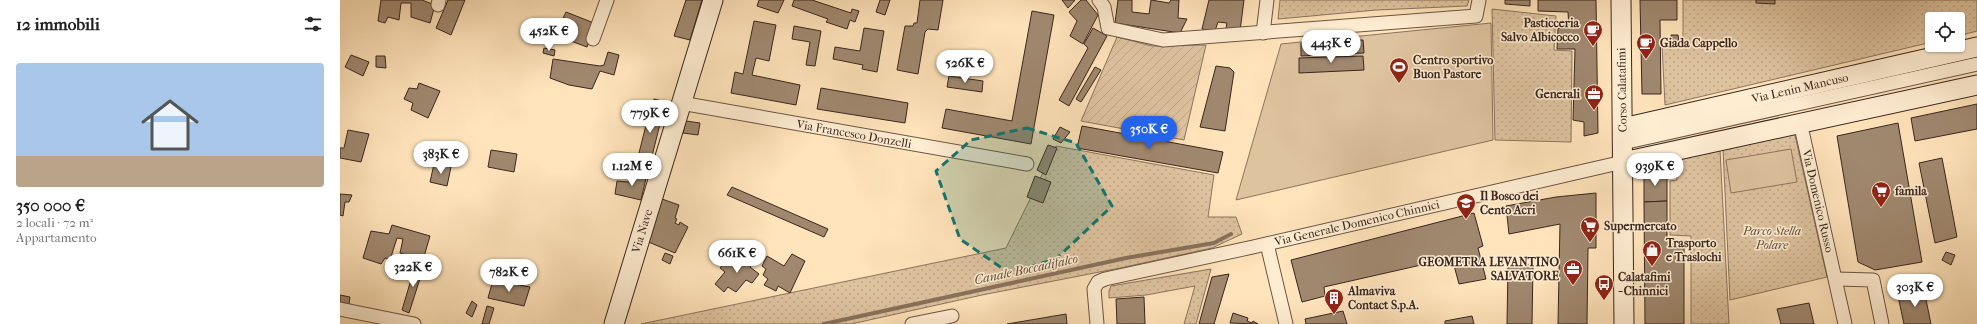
<!DOCTYPE html>
<html lang="it">
<meta charset="utf-8">
<style>
:root{--surface:#fff;--page:#f6f6f6;--text:#222;--muted:#767676;--accent:#2563eb}
body{margin:0;font-family:"IM FELL French Canon",serif;background:var(--page);color:var(--text);height:100vh;display:flex;flex-direction:column;font-size:15px;white-space:nowrap}
*{box-sizing:border-box;margin:0}
p{font-size:13px;color:var(--muted)}
.icon{flex:none;width:22px;height:22px;fill:none;stroke:currentColor;stroke-width:2;stroke-linecap:round;stroke-linejoin:round}
.map{position:relative;flex:1;overflow:hidden}
.panel{display:flex;flex-direction:column;background:var(--surface);width:340px}
.panel>*{flex:none}
.buttons{position:absolute;left:1585px;top:12px;display:grid;gap:8px}
.buttons a{display:grid;place-items:center;width:40px;height:40px;border-radius:4px;background:var(--surface);box-shadow:0 1px 3px #0004;font-size:20px}
.price{position:absolute;translate:-50% -34px;padding:0 9px;border-radius:14px;background:#fff;color:#222;font-size:13px;line-height:26px;filter:drop-shadow(0 1px 2px #0008)}
.price::after{content:'';position:absolute;left:50%;top:24px;width:12px;height:9px;margin-left:-6px;background:inherit;clip-path:polygon(0 0,100% 0,50% 100%)}
.price.current{background:var(--accent);color:#fff}
ul{padding:0;list-style:none}
li{display:grid;align-content:center;gap:8px;height:212px;padding:0 16px}
li span{display:grid;place-items:center;height:124px;border-radius:4px;color:#555}
li>.icon{margin-inline-start:auto}
span .icon{width:72px;height:72px;fill:#fffc;stroke-width:1}
li b{font-size:17px}
h2{display:flex;justify-content:space-between;align-items:center;height:48px;padding:0 16px;font-size:17px}
main{display:flex;flex:1;min-height:0}
.map>svg:first-child{display:block}
</style>
<main>
<section class="panel">
<h2>12 immobili<svg class="icon" aria-label="filters" viewBox="0 0 24 24"><path d="M4 7h16M4 17h16"/><circle cx="9" cy="7" r="2"/><circle cx="15" cy="17" r="2"/></svg></h2>
<ul>
<li><span style="background:linear-gradient(#a9c7e8 75%,#b9a48a 0)"><svg class="icon" aria-label="home" viewBox="0 0 24 24"><path d="M3 11l9-7 9 7M6 9v11h12V9"/></svg></span><div><b>350 000 €</b><p>2 locali · 72 m²</p><p>Appartamento</p></div></li>
</ul>
</section>
<div class="map">
<svg width="1637" height="324" viewBox="0 0 1637 324">
<defs>
<pattern id="grass-dots" width="8" height="8" patternUnits="userSpaceOnUse"><rect width="8" height="8" fill="#dec39f"/><path d="M2 2h.1M6 6h.1" fill="none" stroke="#bfa788" stroke-width="1.8" stroke-linecap="round"/></pattern>
<pattern id="garden-furrows" width="10" height="10" patternUnits="userSpaceOnUse"><rect width="10" height="10" fill="#dec39f"/><path d="M-1 1l2-2M0 10L10 0M9 11l2-2" fill="none" stroke="#bfa788"/></pattern>
</defs>
<rect width="100%" height="100%" fill="#ffe3ba"/>
<filter id="stains"><feTurbulence type="fractalNoise" baseFrequency=".005" numOctaves="4"/><feColorMatrix values="0 0 0 0 .2 0 0 0 0 .09 0 0 0 0 .02 0 0 0 .5 -.17"/></filter>
<radialGradient id="worn" r=".72"><stop offset=".6" stop-color="#630" stop-opacity="0"/><stop offset="1" stop-color="#630" stop-opacity=".3"/></radialGradient>
<g fill="url(#grass-dots)" stroke="#8c745e">
<path d="M940,0H1129L1127,6L1036,10L938,19Z"/>
<path d="M1343,0H1637V31L1618,36V19H1592V42L1325,105L1322,45L1343,46Z"/>
<path d="M1152,9L1216,16L1214,50L1232,51L1231,142L1155,140Z"/>
<path d="M1454,131L1487,277L1390,300L1383,148Z"/>
<path d="M716,146L874,175L868,217H896L902,234L872,248L780,268L642,295L511,324H301L666,248Z"/>
<path d="M1380,150L1389,324H1351V236L1330,235V181L1337,180L1334,160Z"/>
<path d="M871,269L856,324H844L855,286L806,295L769,298V291L771,286Z"/>
</g>
<path fill="url(#garden-furrows)" stroke="#8c745e" d="M777,37L812,46L866,45L844,140L741,121Z"/>
<g fill="#dec39f" stroke="#8c745e">
<path d="M1151,23L1153,140L896,200L941,44Z"/>
<path d="M1451,149L1457,182L1391,193L1386,160Z"/>
</g>
<g fill="none" stroke-linecap="round" stroke-linejoin="round">
<path stroke="#88715c" stroke-width="4" d="M484,324L786,258L874,243L891,234"/>
</g>
<g fill="#a0886f" stroke="#3a261e">
<path d="M41,0H82L95,5L90,23L71,17V3H61L59,20L48,17L45,23L38,21Z"/>
<path d="M108,0H125L111,35L96,28Z"/>
<path d="M346,0H362L350,40L334,36Z"/>
<path d="M419,0H444L438,13L417,6Z"/>
<path d="M454,0H472L511,13L512,9L519,11L515,22L510,20L507,29L486,22L488,19L452,6Z"/>
<path d="M540,0H550L545,15L536,12Z"/>
<path d="M580,0H603L598,30L588,29L585,32L578,74L557,70L565,26H573L574,23H577Z"/>
<path d="M722,0H735L728,8Z"/>
<path d="M741,0H746L758,15L743,44L730,36L737,21L729,12Z"/>
<path d="M778,0H792V12L809,14L811,0L829,3L831,0H839L838,18L847,19L840,33L775,23Z"/>
<path d="M869,0H904L900,31L885,33L887,23L878,22L875,31L862,29Z"/>
<path d="M1165,0H1190V6L1165,4Z"/>
<path d="M1198,0H1256L1258,133L1244,136V122L1233,120L1235,49H1217L1218,28H1229L1228,12L1198,11Z"/>
<path d="M1300,0H1337V20H1320L1321,94H1302Z"/>
<path d="M1416,0H1435V4L1416,3Z"/>
<path d="M692,11L714,15L691,144L602,128L606,109L672,121Z"/>
<path d="M226,12L254,23L247,47L220,37L216,43L208,38L210,29L219,27Z"/>
<path d="M414,21L436,25L429,61L416,58L412,75L460,85L456,105L391,93L395,72L403,74Z"/>
<path d="M454,26L481,31L475,66L466,65L470,42L452,39Z"/>
<path d="M524,28L544,31L537,72L522,69L523,65L493,59L495,47L520,51Z"/>
<path d="M753,28L767,36L729,106L719,100L748,48L744,44Z"/>
<path d="M1331,35H1338L1339,41L1332,42Z"/>
<path d="M1023,40L1024,53L961,56V43Z"/>
<path d="M204,48L215,50L214,56L203,53Z"/>
<path d="M268,52L279,55L274,75L260,71L252,89L229,85L210,78L213,59L260,66L264,65Z"/>
<path d="M11,55L29,62L23,76L5,67Z"/>
<path d="M36,56H45L46,68L36,67Z"/>
<path d="M1023,56L1024,70L959,73V58Z"/>
<path d="M876,66L890,68L894,72L885,131L860,127Z"/>
<path d="M755,67L761,70L741,102L736,99Z"/>
<path d="M609,76L643,81L642,92L607,87Z"/>
<path d="M79,83L100,91L88,118L71,110L73,103L64,99L69,88L77,89Z"/>
<path d="M481,88L568,103L565,123L477,109Z"/>
<path d="M314,99L326,102V110L313,108Z"/>
<path d="M1637,104V129L1575,141L1571,118Z"/>
<path d="M309,113L322,116L312,156L299,153Z"/>
<path d="M346,121L360,123L358,135L343,133Z"/>
<path d="M1558,123L1582,262L1535,270L1518,262L1497,136Z"/>
<path d="M742,126L883,152L878,173L737,148Z"/>
<path d="M720,127L730,132L721,143L713,139Z"/>
<path d="M8,130L29,134L21,162L0,158V148H4Z"/>
<path d="M708,145L717,148L706,175L697,170Z"/>
<path d="M151,150L177,154L174,172L148,167Z"/>
<path d="M1602,158L1617,237L1595,243L1579,163Z"/>
<path d="M94,164L111,167L107,186L90,182Z"/>
<path d="M1304,172H1327V201L1304,202Z"/>
<path d="M293,173L307,174L301,200L275,194L277,181L289,182Z"/>
<path d="M695,176L711,182L703,203L687,197Z"/>
<path d="M392,187L488,229L484,237L387,195Z"/>
<path d="M1256,193V248H1248L1247,324H1218L1220,224L1169,234L1166,206L1216,197Z"/>
<path d="M0,194L12,195L9,202H5L3,216L0,215Z"/>
<path d="M322,199L339,205L335,218L337,219L335,223L339,225L340,222L348,227L335,253L306,241Z"/>
<path d="M1327,201V241H1344V324H1305L1304,202Z"/>
<path d="M1134,213L1143,246L1138,248L1146,279L1119,284L1112,258L984,287L985,296L962,302L951,260Z"/>
<path d="M52,225L90,236L83,260L60,253L63,239L57,238L50,260L45,258L41,264L23,258L31,231L49,234Z"/>
<path d="M400,252L413,262L410,267L419,274L412,283L406,280L396,292L388,287L384,292L375,284L385,272L380,268L384,263L389,266Z"/>
<path d="M1606,252L1615,255L1611,265L1602,260Z"/>
<path d="M325,253L333,256L330,264L322,260Z"/>
<path d="M452,254L465,261L450,293L438,286L436,291L424,285L428,279L423,275L426,269L422,266L427,256L444,266Z"/>
<path d="M76,263L84,266L69,313L62,310Z"/>
<path d="M1168,265H1193L1192,324H1167Z"/>
<path d="M889,274L874,324H859L872,277Z"/>
<path d="M153,280L190,287L184,306L148,298Z"/>
<path d="M1584,290L1591,324H1564L1558,296Z"/>
<path d="M0,295L10,297L9,304L0,302Z"/>
<path d="M804,297L805,324H777L776,299Z"/>
<path d="M132,301L137,305L132,317L126,313Z"/>
<path d="M1469,303L1474,324H1441L1437,309Z"/>
<path d="M147,306L154,308L149,324H142Z"/>
<path d="M1003,311L1007,324H966L965,319Z"/>
<path d="M893,313L908,318L907,321L912,323L913,321L918,324L890,323Z"/>
<path d="M726,314L727,324H667Z"/>
<path d="M1132,316L1134,324H1105V321Z"/>
</g>
<g fill="none" stroke-linecap="round" stroke-linejoin="round">
<defs>
<g id="street">
<path d="M759,0L764,7L768,28L823,40L1136,16L1139,0"/>
<path d="M98,5L99,0"/>
<path d="M923,33L927,0"/>
<path d="M253,39L267,0"/>
<path d="M341,103L687,164"/>
<path d="M1460,122L1505,324"/>
<path d="M1283,143L1637,64"/>
<path d="M927,244L946,324"/>
<path d="M1496,279L1533,280L1542,324"/>
<path d="M0,309L74,324"/>
<path d="M572,324L612,316"/>
<path d="M757,324L754,289L758,282L765,279L913,247L1283,162"/>
</g>
<g id="secondary">
<path d="M1281,0L1284,324"/>
<path d="M1283,128L1637,47"/>
<path d="M1283,162L1637,85"/>
<path d="M274,324L373,0"/>
</g>
</defs>
<use href="#street" stroke="#6b5545" stroke-width="15"/>
<use href="#secondary" stroke="#3a261e" stroke-width="21"/>
<use href="#street" stroke="#ffedd2" stroke-width="13"/>
<use href="#secondary" stroke="#ffedd2" stroke-width="19"/>
</g>
<path fill="#0f766e" fill-opacity="0.2" stroke="#0f766e" stroke-width="3" stroke-dasharray="8 5" stroke-linejoin="round" d="M687,128L736,143L772,206L716,259L669,273L620,239L596,171L631,140Z"/>
<defs>
<symbol id="cafe-pin" viewBox="-11 -11 22 30"><path d="M0 17L-7.5 6A9.5 9.5 0 1 1 7.5 6Z" fill="#8f2418" stroke="#ffedd2"/><path d="M-5.5-4.5H6V0H3Q3 3.5 0 3.5H-2.5Q-5.5 3.5-5.5 0ZM3-3.2v2h1.7v-2ZM-6 4.5H4V6H-6Z" fill="#fff"/></symbol>
<symbol id="stadium-pin" viewBox="-11 -11 22 30"><path d="M0 17L-7.5 6A9.5 9.5 0 1 1 7.5 6Z" fill="#8f2418" stroke="#ffedd2"/><path d="M0-5a6.5 5 0 1 0 0 10a6.5 5 0 1 0 0-10ZM-3.5-1.8h7v3.6h-7Z" fill="#fff"/></symbol>
<symbol id="office-pin" viewBox="-11 -11 22 30"><path d="M0 17L-7.5 6A9.5 9.5 0 1 1 7.5 6Z" fill="#8f2418" stroke="#ffedd2"/><path d="M-6-3h4V-5.5h4V-3h4V5H-6ZM-1-4.5V-3h2v-1.5ZM-6 0V1H6V0Z" fill="#fff"/></symbol>
<symbol id="supermarket-pin" viewBox="-11 -11 22 30"><path d="M0 17L-7.5 6A9.5 9.5 0 1 1 7.5 6Z" fill="#8f2418" stroke="#ffedd2"/><path d="M-6-5.5h2.5l.6 2H6L4.5 2H-2.5L-4.4-4H-6ZM-1.5 3.2a1.3 1.3 0 1 0 .1 0ZM3 3.2a1.3 1.3 0 1 0 .1 0Z" fill="#fff"/></symbol>
<symbol id="school-pin" viewBox="-11 -11 22 30"><path d="M0 17L-7.5 6A9.5 9.5 0 1 1 7.5 6Z" fill="#8f2418" stroke="#ffedd2"/><path d="M0-5L7-2L0 1L-7-2ZM-4 1L0 2.5L4 1V4Q0 6-4 4Z" fill="#fff"/></symbol>
<symbol id="shop-pin" viewBox="-11 -11 22 30"><path d="M0 17L-7.5 6A9.5 9.5 0 1 1 7.5 6Z" fill="#8f2418" stroke="#ffedd2"/><path d="M-5-2.5h2.3a2.7 3.5 0 0 1 5.4 0H5L5.5 6h-11ZM-1.5-2.5h3a1.5 2.3 0 0 0-3 0Z" fill="#fff"/></symbol>
<symbol id="bus-pin" viewBox="-11 -11 22 30"><path d="M0 17L-7.5 6A9.5 9.5 0 1 1 7.5 6Z" fill="#8f2418" stroke="#ffedd2"/><path d="M-5-6H5V4H4V6H2V4H-2V6H-4V4H-5ZM-3.5-4V0h7V-4ZM-3.5 1.2v1.5H-2V1.2ZM2 1.2v1.5H3.5V1.2Z" fill="#fff"/></symbol>
<symbol id="building-pin" viewBox="-11 -11 22 30"><path d="M0 17L-7.5 6A9.5 9.5 0 1 1 7.5 6Z" fill="#8f2418" stroke="#ffedd2"/><path d="M-4-6H4V6H1V3H-1V6H-4ZM-2.5-4.3h1.7v1.8h-1.7ZM.8-4.3h1.7v1.8H.8ZM-2.5-1h1.7V.8h-1.7ZM.8-1h1.7V.8H.8Z" fill="#fff"/></symbol>
</defs>
<g fill-rule="evenodd">
<use href="#cafe-pin" x="1242" y="19" width="22" height="30"/>
<use href="#cafe-pin" x="1295" y="32" width="22" height="30"/>
<use href="#stadium-pin" x="1048" y="56" width="22" height="30"/>
<use href="#office-pin" x="1243" y="83" width="22" height="30"/>
<use href="#supermarket-pin" x="1530" y="180" width="22" height="30"/>
<use href="#school-pin" x="1115" y="192" width="22" height="30"/>
<use href="#supermarket-pin" x="1239" y="215" width="22" height="30"/>
<use href="#shop-pin" x="1301" y="239" width="22" height="30"/>
<use href="#office-pin" x="1222" y="258" width="22" height="30"/>
<use href="#bus-pin" x="1253" y="273" width="22" height="30"/>
<use href="#building-pin" x="983" y="287" width="22" height="30"/>
</g>
<g text-anchor="middle" dominant-baseline="central" stroke-width="3" stroke-linejoin="round" paint-order="stroke">
<g font-size="12" font-weight="bold" fill="#3a261e" stroke="#ffedd2" text-anchor="start">
<text x="1239" y="23" text-anchor="end">Pasticceria<tspan x="1239" dy="14">Salvo Albicocco</tspan></text>
<text x="1320" y="43">Giada Cappello</text>
<text x="1073" y="60">Centro sportivo<tspan x="1073" dy="14">Buon Pastore</tspan></text>
<text x="1240" y="94" text-anchor="end">Generali</text>
<text x="1555" y="191">famila</text>
<text x="1140" y="196">Il Bosco dei<tspan x="1140" dy="14">Cento Acri</tspan></text>
<text x="1264" y="226">Supermercato</text>
<text x="1326" y="243">Trasporto<tspan x="1326" dy="14">e Traslochi</tspan></text>
<text x="1219" y="262" text-anchor="end">GEOMETRA LEVANTINO<tspan x="1219" dy="14">SALVATORE</tspan></text>
<text x="1278" y="277">Calatafimi<tspan x="1278" dy="14">- Chinnici</tspan></text>
<text x="1008" y="291">Almaviva<tspan x="1008" dy="14">Contact S.p.A.</tspan></text>
</g>
<g font-size="12" fill="#3a261e" stroke="#ffedd2">
<text transform="translate(1460 88) rotate(-13)">Via Lenin Mancuso</text>
<text transform="translate(1282 90) rotate(-91)">Corso Calatafimi</text>
<text transform="translate(514 134) rotate(10)">Via Francesco Donzelli</text>
<text transform="translate(1478 201) rotate(77)">Via Domenico Russo</text>
<text transform="translate(1017 223) rotate(-13)">Via Generale Domenico Chinnici</text>
<text transform="translate(302 231) rotate(-73)">Via Nave</text>
</g>
<g font-size="12" font-style="italic" fill="#634d3e" stroke="#ffedd2">
<text x="1432" y="231">Parco Stella<tspan x="1432" dy="14">Polare</tspan></text>
</g>
<g font-size="13" font-style="italic" fill="#614c3d" stroke="#ffedd2">
<text transform="translate(686 269) rotate(-12)">Canale Boccadifalco</text>
</g>
</g>
<rect width="100%" height="100%" filter="url(#stains)"/>
<rect width="100%" height="100%" fill="url(#worn)"/>
</svg>
<div class="buttons">
<a><svg class="icon" aria-label="locate" viewBox="0 0 24 24"><circle cx="12" cy="12" r="6"/><path d="M12 2v4M12 18v4M2 12h4M18 12h4"/></svg></a>
</div>
<b class="price" style="left:209px;top:52px">452K €</b>
<b class="price" style="left:991px;top:64px">443K €</b>
<b class="price" style="left:625px;top:84px">526K €</b>
<b class="price" style="left:310px;top:134px">779K €</b>
<b class="price current" style="left:809px;top:150px">350K €</b>
<b class="price" style="left:101px;top:175px">383K €</b>
<b class="price" style="left:292px;top:187px">1.12M €</b>
<b class="price" style="left:1315px;top:187px">939K €</b>
<b class="price" style="left:397px;top:274px">661K €</b>
<b class="price" style="left:73px;top:288px">322K €</b>
<b class="price" style="left:169px;top:293px">782K €</b>
<b class="price" style="left:1575px;top:308px">303K €</b>
</div>
</main>
